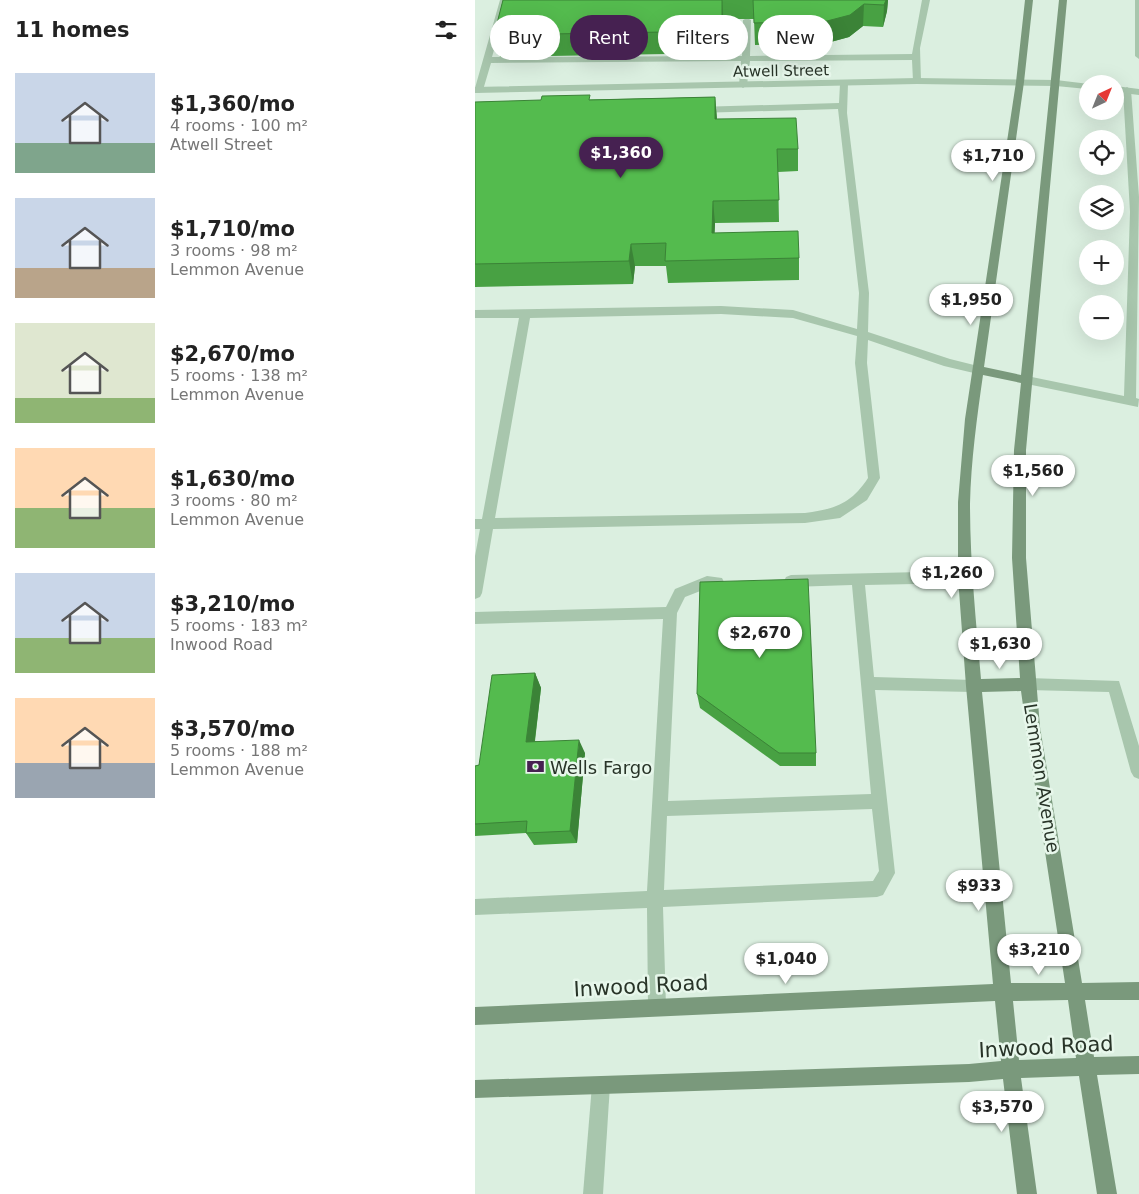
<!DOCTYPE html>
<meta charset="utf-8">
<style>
:root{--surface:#fff;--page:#f6f6f6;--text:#222;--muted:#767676;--accent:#462151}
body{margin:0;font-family:"DejaVu Sans",sans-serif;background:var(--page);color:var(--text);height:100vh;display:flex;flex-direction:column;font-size:19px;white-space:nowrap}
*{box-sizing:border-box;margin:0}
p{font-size:16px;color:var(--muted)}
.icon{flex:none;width:28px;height:28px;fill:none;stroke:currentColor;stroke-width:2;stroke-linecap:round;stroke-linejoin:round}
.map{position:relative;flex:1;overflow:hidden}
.sheet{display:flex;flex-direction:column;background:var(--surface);width:475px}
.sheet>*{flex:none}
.guide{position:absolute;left:15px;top:15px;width:475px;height:45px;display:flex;gap:10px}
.needle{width:32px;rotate:43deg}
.tools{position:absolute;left:604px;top:75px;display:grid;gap:10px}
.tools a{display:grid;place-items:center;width:45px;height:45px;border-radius:50%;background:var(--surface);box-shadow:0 5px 20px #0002;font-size:25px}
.price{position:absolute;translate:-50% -42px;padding:0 11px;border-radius:18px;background:#fff;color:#222;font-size:16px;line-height:32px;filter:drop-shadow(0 1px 2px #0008)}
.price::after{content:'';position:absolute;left:50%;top:30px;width:15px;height:11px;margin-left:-8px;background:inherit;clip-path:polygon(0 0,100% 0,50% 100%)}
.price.active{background:var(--accent);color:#fff}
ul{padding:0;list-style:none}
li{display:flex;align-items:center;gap:15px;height:125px;padding:0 15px}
li span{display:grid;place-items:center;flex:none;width:140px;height:100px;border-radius:0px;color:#555}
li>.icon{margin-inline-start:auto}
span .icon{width:60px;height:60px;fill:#fffc;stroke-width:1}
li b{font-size:21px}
h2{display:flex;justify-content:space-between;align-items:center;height:60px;padding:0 15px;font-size:21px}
.tag{padding:0 18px;border-radius:22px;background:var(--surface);box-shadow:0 5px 20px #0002;font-size:18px;line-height:45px}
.tag.active{background:var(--accent);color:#fff}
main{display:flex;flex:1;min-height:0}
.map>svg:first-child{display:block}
</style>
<main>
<section class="sheet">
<h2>11 homes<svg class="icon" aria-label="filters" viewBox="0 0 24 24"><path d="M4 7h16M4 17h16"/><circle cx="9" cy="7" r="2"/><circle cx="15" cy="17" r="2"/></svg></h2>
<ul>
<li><span style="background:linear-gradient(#c9d6e8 70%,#7fa58c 0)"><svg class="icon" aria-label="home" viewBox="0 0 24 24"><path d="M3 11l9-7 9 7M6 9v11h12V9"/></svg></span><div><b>$1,360/mo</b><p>4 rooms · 100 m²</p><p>Atwell Street</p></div></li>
<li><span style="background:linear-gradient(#c9d6e8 70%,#b9a48a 0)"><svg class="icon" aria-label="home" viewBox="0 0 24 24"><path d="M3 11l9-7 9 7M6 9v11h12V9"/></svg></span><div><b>$1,710/mo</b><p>3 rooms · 98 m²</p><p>Lemmon Avenue</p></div></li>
<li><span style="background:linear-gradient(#dfe7d0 75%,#8fb573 0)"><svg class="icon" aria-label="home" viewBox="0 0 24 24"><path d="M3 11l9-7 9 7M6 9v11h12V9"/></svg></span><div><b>$2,670/mo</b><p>5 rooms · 138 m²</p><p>Lemmon Avenue</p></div></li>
<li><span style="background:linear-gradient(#ffd9b3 60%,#8fb573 0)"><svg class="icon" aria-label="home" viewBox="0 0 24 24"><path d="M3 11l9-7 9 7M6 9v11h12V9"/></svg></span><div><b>$1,630/mo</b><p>3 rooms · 80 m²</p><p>Lemmon Avenue</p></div></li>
<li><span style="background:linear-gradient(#c9d6e8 65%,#8fb573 0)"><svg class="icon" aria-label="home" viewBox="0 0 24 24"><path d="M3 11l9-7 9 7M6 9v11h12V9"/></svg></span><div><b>$3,210/mo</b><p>5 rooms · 183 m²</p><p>Inwood Road</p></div></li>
<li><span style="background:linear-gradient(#ffd9b3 65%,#9aa5b1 0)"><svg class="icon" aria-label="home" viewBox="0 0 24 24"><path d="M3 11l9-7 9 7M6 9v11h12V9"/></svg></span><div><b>$3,570/mo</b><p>5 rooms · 188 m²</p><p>Lemmon Avenue</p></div></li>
</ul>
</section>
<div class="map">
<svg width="664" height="1194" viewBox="0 0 664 1194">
<rect width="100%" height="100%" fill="#dbefe0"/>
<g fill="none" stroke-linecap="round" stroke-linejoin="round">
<g fill="#a8c6ad" fill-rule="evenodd">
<path d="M25,0H33L17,57L267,56L268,20L272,18L276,20L275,56L437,54L447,0H455L445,48L446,81L442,84L438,81L437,60L275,61L272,85L268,88L264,85L266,61L16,63L8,90L4,93L1,92L0,88Z"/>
<path d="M660,0H664V59L660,56Z"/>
<path d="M369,81L373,84L372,113L394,293L393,332L475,359L507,367V373L503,374L469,366L393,340L392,363L405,478L392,500L365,518L330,523L18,529L7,593L5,597L0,599V556L5,529H0V519H7L44,318H0V310L246,306L318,310L382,329L384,293L363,109L222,113L217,110L222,107L364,103L365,84ZM246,314L318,318L382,336L380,363L393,478C376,504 360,509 330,513L20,518L55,318Z"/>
<path d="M652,87L656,90L664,197L661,398L664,399L663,407L552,384L546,380L552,376L649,396L655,212L648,90Z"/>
<path d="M490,571L495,573L497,577L495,581L490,583L390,585L399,677L498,680L503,681L505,686L503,691L498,692L400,690L420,873L408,895L402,897L188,907L191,1007L188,1013L182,1016L176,1013L173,1007L172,908L0,915V899L172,891L188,619L0,624V612L191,607L200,589L232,576L247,578L249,582L247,586L233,588L210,597L202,613L193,801L396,794L377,585L316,587L311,585L309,581L311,577L316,575ZM397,809L404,871L398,881L189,890L192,816Z"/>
<path d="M553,678L644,681L664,746V779L659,777L656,772L634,692L553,690L548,689L546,684L548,679Z"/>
<path d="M126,1076L132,1079L135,1085L128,1194H108L117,1085L120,1079Z"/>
</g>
<g fill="#a8c6ad" fill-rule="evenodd">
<path d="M442,78L581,80L614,84L612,89L581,86L442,84L0,93V87Z"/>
<path d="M640,86L664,89V95L640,92Z"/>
</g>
<path fill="#7a997c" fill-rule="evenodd" d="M550,0H558L549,82L509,367L546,375L584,0H592L551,450V558L565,727L607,983L664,982V1000H610L619,1057L664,1056V1074L622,1075L642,1194H622L604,1076L546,1078L562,1194H542L528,1079L494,1082L0,1098V1080L494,1064L526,1061L520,1001L0,1025V1007L518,984L491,686L483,577V502L490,419L541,82ZM508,375L546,383L539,450L537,558L545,678L506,679C501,621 495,563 495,504C496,461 502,417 508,375ZM546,691L551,727L590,983H536L507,692ZM593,1000L601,1058L544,1060L538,1001Z"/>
</g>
<g fill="#48a143">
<path d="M28,0H413L412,11L408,27L388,26L374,37L352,43L280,45L279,19H248V53L25,57L19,35Z"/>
<path d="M240,97L242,119L323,149V171L303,172L304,222L240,223L239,233L324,258V280L193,283L191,266H160L158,284L0,287V102Z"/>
<path d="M60,673L66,688L60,741L110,753L102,843L59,845L51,833L0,836V766L4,765Z"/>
<path d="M222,694L341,753V766H305L225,708Z"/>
</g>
<g fill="#3b8337">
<path d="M247,0L248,19V53L247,31Z"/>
<path d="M411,0H413L412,11L408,27L409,5Z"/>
<path d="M389,4L388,26L374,37L352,43V21Z"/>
<path d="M240,97L242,120L240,119Z"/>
<path d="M238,201L240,223L239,256L237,233Z"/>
<path d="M156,244L160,266L158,284L154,261Z"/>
<path d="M60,673L66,688L58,755L51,742Z"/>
<path d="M104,740L110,753L102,843L95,831Z"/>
</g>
<g fill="#54bb4e" stroke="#3b8337">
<path d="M28,0H247V31L19,35Z"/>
<path d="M278,0H411L409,5L389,4L375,15L352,21L279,23Z"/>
<path d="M115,95L114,100L240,97V119L321,118L323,149H302L304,200L238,201L237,233L323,231L324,258L190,261L191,243L156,244L154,261L0,264V102L66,100L67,96Z"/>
<path d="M333,579L341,753H304L222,694L225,582Z"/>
<path d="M60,673L51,742L104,740L95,831L51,833L52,821L0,824V766L4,765L17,675Z"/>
</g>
<defs>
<symbol id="bank-bare" viewBox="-9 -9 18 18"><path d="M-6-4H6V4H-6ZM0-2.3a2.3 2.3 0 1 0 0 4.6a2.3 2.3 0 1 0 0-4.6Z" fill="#462151" stroke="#e7f7eb" stroke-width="2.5" paint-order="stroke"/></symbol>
</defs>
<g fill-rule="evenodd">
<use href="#bank-bare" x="48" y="754" width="25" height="25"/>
</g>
<g text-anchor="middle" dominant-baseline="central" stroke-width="5" stroke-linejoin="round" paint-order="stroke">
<g font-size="15" fill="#283428" stroke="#e7f7eb">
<text transform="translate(306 71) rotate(-1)">Atwell Street</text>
</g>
<g font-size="18" fill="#283428" stroke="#e7f7eb" text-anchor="start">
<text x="75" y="767">Wells Fargo</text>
</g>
<g font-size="18" fill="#283428" stroke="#e7f7eb">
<text transform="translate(567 778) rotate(81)">Lemmon Avenue</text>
</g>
<g font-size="21" fill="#283428" stroke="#e7f7eb">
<text transform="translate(166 986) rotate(-3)">Inwood Road</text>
<text transform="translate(571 1047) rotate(-3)">Inwood Road</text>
</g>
</g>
</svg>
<div class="tools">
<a><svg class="needle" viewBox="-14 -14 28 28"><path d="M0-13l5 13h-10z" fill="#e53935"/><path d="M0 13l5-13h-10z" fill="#767676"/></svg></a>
<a><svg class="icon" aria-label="locate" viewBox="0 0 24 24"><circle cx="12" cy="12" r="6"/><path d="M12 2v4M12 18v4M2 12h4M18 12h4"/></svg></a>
<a><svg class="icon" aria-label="layers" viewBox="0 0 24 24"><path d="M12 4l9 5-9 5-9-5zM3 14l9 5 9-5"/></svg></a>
<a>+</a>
<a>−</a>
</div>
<b class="price active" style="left:146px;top:179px">$1,360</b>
<b class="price" style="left:518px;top:182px">$1,710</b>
<b class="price" style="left:496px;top:326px">$1,950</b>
<b class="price" style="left:558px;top:497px">$1,560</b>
<b class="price" style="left:477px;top:599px">$1,260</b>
<b class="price" style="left:285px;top:659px">$2,670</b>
<b class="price" style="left:525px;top:670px">$1,630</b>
<b class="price" style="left:504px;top:912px">$933</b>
<b class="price" style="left:564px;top:976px">$3,210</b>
<b class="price" style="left:311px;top:985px">$1,040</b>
<b class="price" style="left:527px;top:1133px">$3,570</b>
<div class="guide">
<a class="tag">Buy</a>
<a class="tag active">Rent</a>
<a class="tag">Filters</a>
<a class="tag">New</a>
</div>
</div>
</main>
